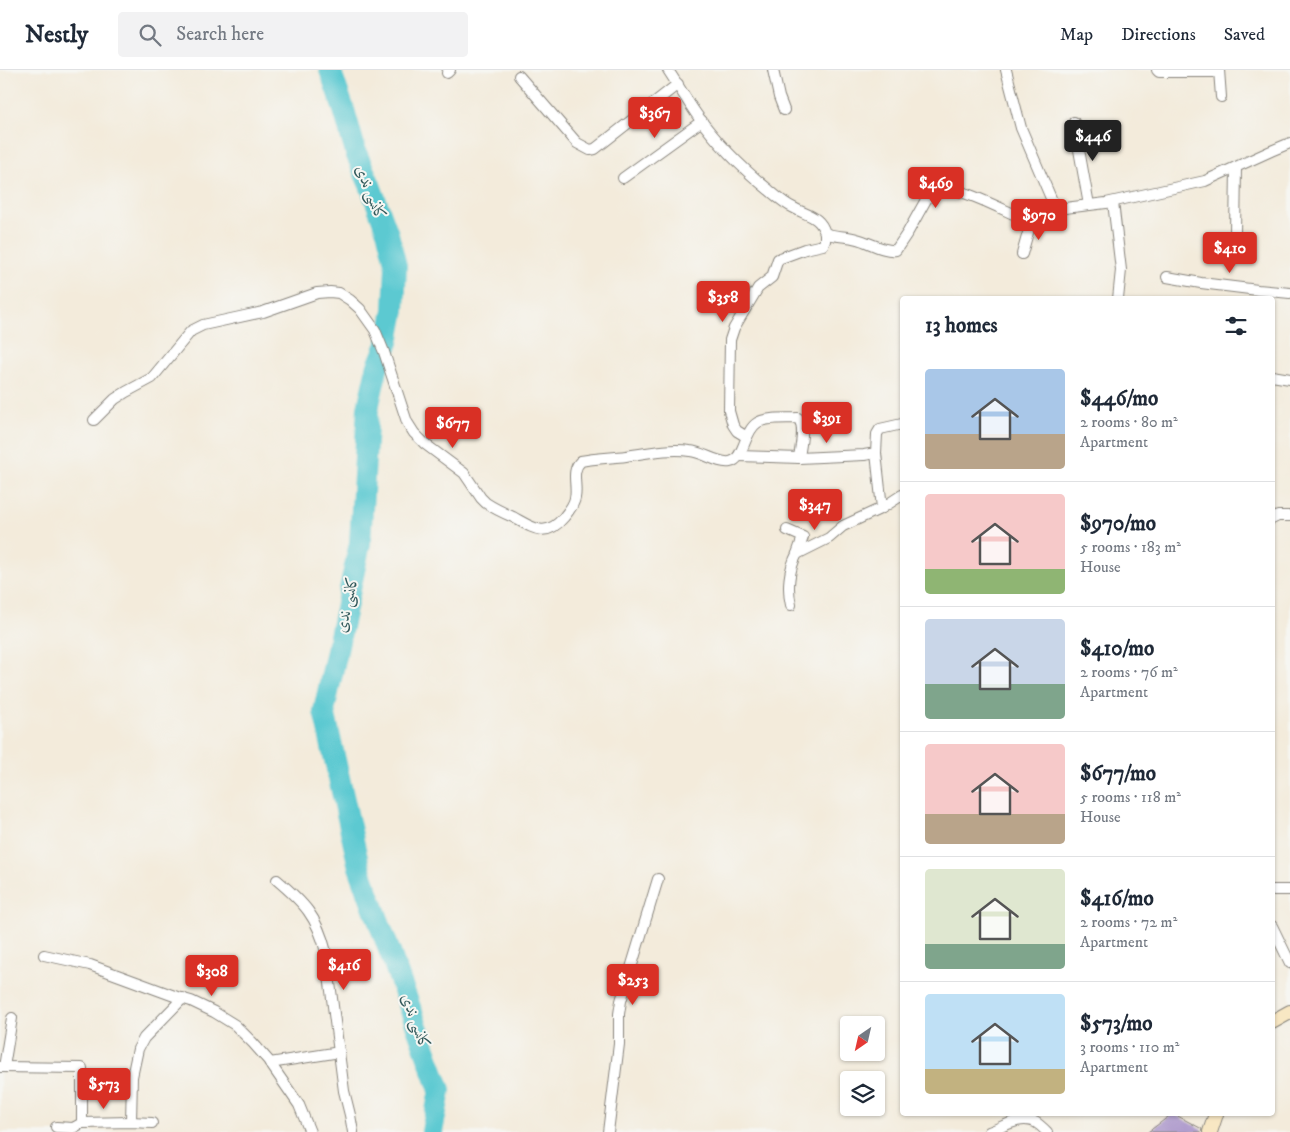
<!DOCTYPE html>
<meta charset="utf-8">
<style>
:root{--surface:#fff;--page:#f2f2f3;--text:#1f2937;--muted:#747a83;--line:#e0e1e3;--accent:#d93025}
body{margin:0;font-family:"IM FELL DW Pica",Amiri,serif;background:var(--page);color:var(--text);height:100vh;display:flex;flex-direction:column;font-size:19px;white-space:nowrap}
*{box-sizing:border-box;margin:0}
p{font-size:16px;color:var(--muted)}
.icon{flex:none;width:28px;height:28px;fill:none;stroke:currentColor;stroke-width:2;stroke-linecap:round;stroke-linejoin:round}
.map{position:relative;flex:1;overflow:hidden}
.panel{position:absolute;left:900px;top:226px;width:375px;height:820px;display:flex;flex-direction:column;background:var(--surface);border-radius:5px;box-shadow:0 1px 4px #0004}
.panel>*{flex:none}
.needle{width:32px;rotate:214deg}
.tools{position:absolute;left:840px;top:946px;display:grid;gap:10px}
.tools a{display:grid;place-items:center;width:45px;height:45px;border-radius:5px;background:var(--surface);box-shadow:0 1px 4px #0004;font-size:25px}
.price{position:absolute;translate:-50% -42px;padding:0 11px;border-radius:5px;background:var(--accent);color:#fff;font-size:16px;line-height:32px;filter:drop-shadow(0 1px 2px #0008)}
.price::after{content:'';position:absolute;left:50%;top:30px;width:15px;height:11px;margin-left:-8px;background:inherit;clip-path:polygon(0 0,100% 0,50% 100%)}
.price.selected{background:#222;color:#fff}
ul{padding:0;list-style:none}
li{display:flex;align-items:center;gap:15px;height:125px;padding:0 25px}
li+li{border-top:1px solid var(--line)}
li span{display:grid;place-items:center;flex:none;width:140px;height:100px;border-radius:5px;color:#555}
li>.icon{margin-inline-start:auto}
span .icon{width:60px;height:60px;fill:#fffc;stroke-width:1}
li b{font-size:21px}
h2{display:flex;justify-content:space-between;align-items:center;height:60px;padding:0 25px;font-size:21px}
header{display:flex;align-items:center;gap:30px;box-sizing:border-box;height:70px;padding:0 25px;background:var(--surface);border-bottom:1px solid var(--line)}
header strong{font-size:24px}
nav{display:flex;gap:28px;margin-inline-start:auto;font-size:18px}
.search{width:350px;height:45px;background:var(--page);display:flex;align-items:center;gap:12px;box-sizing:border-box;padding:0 18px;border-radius:5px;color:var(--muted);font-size:19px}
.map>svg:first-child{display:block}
</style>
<header>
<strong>Nestly</strong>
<div class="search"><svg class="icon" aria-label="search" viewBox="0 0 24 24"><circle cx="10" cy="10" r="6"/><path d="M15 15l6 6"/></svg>Search here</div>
<nav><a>Map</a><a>Directions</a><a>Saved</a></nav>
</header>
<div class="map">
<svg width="1290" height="1062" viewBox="0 0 1290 1062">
<rect width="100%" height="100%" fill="#f6f6f2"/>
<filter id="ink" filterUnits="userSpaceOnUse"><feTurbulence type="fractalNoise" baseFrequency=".02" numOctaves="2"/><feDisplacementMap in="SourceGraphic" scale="10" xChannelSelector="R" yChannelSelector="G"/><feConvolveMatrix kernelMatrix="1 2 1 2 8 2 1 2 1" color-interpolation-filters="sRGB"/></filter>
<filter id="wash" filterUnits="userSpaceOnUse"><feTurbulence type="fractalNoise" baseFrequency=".0096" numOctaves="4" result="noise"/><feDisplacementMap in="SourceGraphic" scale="20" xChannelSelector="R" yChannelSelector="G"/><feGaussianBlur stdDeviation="1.12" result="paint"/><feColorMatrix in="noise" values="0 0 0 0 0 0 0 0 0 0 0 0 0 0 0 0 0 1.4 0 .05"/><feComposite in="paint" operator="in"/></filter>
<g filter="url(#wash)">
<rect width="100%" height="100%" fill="#f3ebdb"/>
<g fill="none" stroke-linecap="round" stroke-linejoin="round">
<path stroke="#5cc9d1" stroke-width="22" d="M330,0L344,40L356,83L370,115L388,164L396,196L394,240L388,272L377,298L368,338L360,473L324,641L359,797L440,1020L432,1062"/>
</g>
<g id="blocks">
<path fill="#b09dcd" d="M1172,1044H1174L1202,1059L1201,1062H1148Z"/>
</g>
</g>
<g filter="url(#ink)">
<use href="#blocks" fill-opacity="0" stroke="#88847c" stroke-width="1"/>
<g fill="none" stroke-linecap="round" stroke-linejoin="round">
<defs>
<g id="street">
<path d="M668,0C678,15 687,31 697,45C717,73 743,99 769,120C776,126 785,134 794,138C808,146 820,146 825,163C835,167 847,166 857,169C869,172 884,182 896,180L908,162L932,119L937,116C967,120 1003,140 1031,152L1036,151L1056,140L1065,138L1106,133L1205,111L1271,81L1290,73"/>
<path d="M773,0L779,27L784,40"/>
<path d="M1006,0L1021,58L1056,140"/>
<path d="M1157,0L1159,2H1219"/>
<path d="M1219,0L1221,27"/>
<path d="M447,3L450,0"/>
<path d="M519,6L577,73L590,80L595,79L678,14"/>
<path d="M1074,52L1089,135"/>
<path d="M623,108L702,51"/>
<path d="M1113,132L1121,200L1118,229"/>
<path d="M1235,164L1236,97"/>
<path d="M1022,184L1031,152"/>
<path d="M1167,207L1201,213L1258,220L1290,223"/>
<path d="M1272,306L1290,309"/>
<path d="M94,350L115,329L126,322L152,308L191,261L203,255L263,242L317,223L330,222L339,223L350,230L360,239L375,260L384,282L407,352L414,363L425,374L464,403L481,428L486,433C495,439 504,443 513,447C533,458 546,469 564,447C568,442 574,435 575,428C578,415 570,401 581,391C596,388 611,388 626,386C647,383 669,378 690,381C703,382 718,394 730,392C744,390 744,361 757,353C765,347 787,349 798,348C806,357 800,377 799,388"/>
<path d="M747,367L737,361L733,355L729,341L730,270L734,258L758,218L772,207L778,189L805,179L823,175L825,171V163"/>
<path d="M876,383L882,438"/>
<path d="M739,386L799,388L864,385L876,383L877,364L880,359L902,354"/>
<path d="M1272,449L1278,446H1290"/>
<path d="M787,460L803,467L797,484"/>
<path d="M791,535C787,518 789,499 797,484L829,468L843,456L882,438L902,425"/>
<path d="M277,810C304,833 317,846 326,882L344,1021L350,1045L353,1062"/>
<path d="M1272,820H1290"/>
<path d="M1272,856L1290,893"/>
<path d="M44,885L90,895L177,927L191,931L214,942L235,955L253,973L268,990L299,1035L310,1062"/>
<path d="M270,993L340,982"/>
<path d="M0,997L82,998V1053"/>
<path d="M4,997L12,948"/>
<path d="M131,1052L132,1007L138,979L144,968L183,928"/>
<path d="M56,1057L73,1058L82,1053L131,1052L152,1053"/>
<path d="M608,1062L619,974V944L621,931L658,809"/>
<path d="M989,1062C1003,1057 1020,1045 1035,1052C1039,1054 1044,1059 1047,1062"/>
</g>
<g id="secondary">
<path d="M1272,952L1290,942"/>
<path d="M1210,1062L1216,1044"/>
</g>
</defs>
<use href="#street" stroke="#88847c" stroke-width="12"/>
<use href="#secondary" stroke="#88847c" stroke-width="16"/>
<use href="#street" stroke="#fff" stroke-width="10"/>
<use href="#secondary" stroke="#f8e7c3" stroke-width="14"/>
</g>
</g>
<g text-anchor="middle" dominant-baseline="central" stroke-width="4" stroke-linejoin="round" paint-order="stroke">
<g font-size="16" font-style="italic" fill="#32595b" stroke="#f6f6f2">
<text transform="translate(371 123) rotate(68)">کانسی ندی</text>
<text transform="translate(347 534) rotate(-78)">کانسی ندی</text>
<text transform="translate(416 952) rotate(70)">کانسی ندی</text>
</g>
</g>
</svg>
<div class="tools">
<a><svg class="needle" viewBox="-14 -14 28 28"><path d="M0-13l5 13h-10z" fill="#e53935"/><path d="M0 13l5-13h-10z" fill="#747a83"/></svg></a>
<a><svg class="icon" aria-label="layers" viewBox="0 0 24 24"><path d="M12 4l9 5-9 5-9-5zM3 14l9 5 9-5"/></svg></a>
</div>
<b class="price" style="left:655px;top:69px">$367</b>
<b class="price selected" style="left:1093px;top:92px">$446</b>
<b class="price" style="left:936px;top:139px">$469</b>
<b class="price" style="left:1039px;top:171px">$970</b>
<b class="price" style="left:1230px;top:204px">$410</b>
<b class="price" style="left:723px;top:253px">$358</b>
<b class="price" style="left:827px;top:374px">$391</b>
<b class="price" style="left:453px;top:379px">$677</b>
<b class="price" style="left:815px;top:461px">$347</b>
<b class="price" style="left:344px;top:921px">$416</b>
<b class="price" style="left:212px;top:927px">$308</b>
<b class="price" style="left:633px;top:936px">$253</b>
<b class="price" style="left:104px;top:1040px">$573</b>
<section class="panel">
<h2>13 homes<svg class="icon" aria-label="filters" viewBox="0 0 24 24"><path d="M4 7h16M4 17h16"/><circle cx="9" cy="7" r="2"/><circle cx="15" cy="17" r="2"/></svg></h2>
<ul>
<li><span style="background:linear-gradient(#a9c7e8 65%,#b9a48a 0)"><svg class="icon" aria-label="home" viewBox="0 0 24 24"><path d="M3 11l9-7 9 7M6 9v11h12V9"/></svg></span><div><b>$446/mo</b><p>2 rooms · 80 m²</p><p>Apartment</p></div></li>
<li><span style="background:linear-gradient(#f6c9c9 75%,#8fb573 0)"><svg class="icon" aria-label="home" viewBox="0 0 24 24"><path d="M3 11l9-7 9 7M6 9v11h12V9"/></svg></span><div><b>$970/mo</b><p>5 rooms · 183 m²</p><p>House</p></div></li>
<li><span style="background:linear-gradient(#c9d6e8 65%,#7fa58c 0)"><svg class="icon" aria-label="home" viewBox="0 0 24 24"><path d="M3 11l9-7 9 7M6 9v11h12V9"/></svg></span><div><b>$410/mo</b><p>2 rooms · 76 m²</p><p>Apartment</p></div></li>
<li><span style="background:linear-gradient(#f6c9c9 70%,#b9a48a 0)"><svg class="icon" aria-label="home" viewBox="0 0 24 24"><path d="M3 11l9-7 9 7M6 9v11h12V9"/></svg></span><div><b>$677/mo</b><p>5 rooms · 118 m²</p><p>House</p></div></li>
<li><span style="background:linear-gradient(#dfe7d0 75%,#7fa58c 0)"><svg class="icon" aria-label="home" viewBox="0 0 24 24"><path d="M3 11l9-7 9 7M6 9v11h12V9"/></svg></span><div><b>$416/mo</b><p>2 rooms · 72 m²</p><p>Apartment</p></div></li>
<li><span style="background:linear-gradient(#bfe0f5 75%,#c2b280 0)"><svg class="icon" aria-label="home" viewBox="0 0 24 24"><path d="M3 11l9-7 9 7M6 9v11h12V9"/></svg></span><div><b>$573/mo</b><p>3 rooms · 110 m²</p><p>Apartment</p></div></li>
</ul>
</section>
</div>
